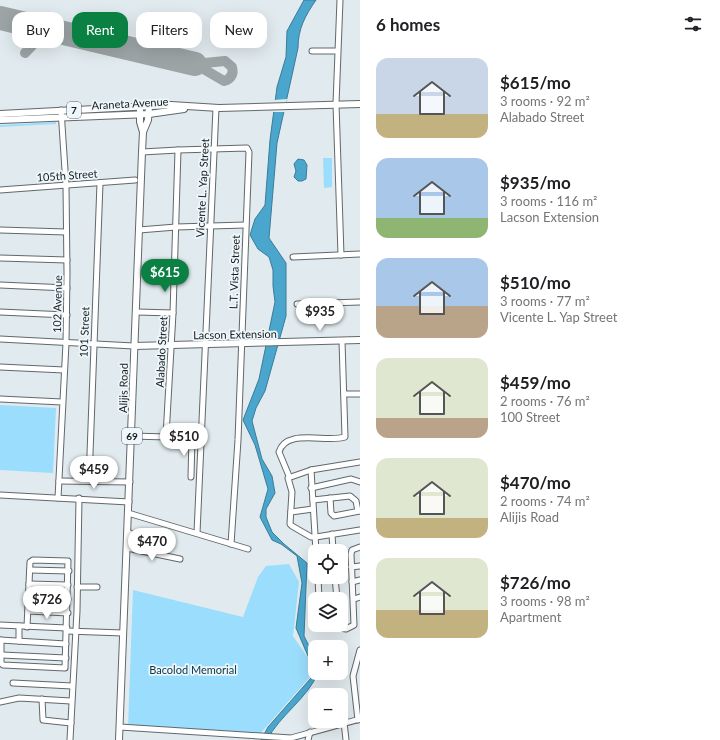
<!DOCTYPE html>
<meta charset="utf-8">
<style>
:root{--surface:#fff;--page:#f2f2f2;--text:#202124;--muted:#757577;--accent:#0b8043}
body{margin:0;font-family:Lato,sans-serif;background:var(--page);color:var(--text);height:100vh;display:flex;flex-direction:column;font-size:15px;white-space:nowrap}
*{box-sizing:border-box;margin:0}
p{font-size:13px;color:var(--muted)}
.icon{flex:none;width:22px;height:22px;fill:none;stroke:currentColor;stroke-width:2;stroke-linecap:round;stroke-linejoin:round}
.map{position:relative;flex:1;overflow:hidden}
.details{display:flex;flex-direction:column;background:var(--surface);width:360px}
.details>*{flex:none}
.top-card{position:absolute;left:12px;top:12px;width:288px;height:36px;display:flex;gap:8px}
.buttons{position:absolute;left:308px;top:544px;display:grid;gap:8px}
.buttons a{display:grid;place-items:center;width:40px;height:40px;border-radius:8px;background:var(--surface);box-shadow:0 4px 16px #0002;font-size:20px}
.price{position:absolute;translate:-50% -34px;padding:0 9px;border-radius:14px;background:#fff;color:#222;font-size:13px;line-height:26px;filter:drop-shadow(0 1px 2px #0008)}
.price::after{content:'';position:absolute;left:50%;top:24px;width:12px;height:9px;margin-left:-6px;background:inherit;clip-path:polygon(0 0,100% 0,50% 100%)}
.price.selected{background:var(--accent);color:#fff}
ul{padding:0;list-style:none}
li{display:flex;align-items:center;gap:12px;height:100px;padding:0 16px}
li span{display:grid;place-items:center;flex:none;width:112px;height:80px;border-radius:12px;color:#555}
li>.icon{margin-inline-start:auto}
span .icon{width:48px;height:48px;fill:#fffc;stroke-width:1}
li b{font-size:17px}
h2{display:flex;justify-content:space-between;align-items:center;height:48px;padding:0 16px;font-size:17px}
.tag{padding:0 14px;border-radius:12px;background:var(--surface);box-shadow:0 4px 16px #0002;font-size:14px;line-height:36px}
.tag.selected{background:var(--accent);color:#fff}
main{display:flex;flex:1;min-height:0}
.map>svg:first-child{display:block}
</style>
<main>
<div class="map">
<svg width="360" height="740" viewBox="0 0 360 740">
<rect width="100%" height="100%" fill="#e1eaee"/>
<g fill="#9bddfc">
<path d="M56,122V124L0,127V125Z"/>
<path d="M323,158H332V187L324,188Z"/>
<path d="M0,405L56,408L53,473L0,470Z"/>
<path d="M289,564L299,582L293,636L308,658L310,677L259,735L128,727L133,590L243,617L258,577L266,566Z"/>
</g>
<g fill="#4aa6cd" stroke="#3b7c98">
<path d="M304,0H316C305,16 298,29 298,48L277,143L269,238L286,263V316L265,391L256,408L252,421L262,459L272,476L275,493L266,509V517L272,532L284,544L307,563L304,636L315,658V673H318C307,699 280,715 267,740H261L268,727L311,678L313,673L311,663L296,628L302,583L297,556L281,544L272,540L260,517L268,489L255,445L243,420L259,379L275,302L273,286V270L269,257L258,249L250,235L255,219L265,205L270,140L277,87L286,57L287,31Z"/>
<path d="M298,159L304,160L307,165L306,179L302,181H298L294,177L296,171L294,164Z"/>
</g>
<path fill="#e1eaee" d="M287,99L285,112H272L274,100Z"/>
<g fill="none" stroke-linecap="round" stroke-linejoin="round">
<g stroke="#9ca4a6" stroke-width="10">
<path d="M25,53L48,29"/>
<path d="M225,61L232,67C234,74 231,79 224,81L195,64Z"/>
</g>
<path stroke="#9ca4a6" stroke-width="24" d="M0,18L195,64"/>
<defs>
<g id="minor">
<path d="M340,0L336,104L341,255"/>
<path d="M312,51H337"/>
<path d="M142,152L178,150L247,148L249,152L238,440L231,544"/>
<path d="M0,190L135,180"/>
<path d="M0,230L66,232"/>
<path d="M139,230L176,227L245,225"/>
<path d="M293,257L360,254"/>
<path d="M0,258L67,260"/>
<path d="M0,285L67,288"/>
<path d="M297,304L360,302"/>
<path d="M0,312L67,315"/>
<path d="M137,312L173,313"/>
<path d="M0,339L134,346"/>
<path d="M0,367L64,370"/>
<path d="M344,394H360"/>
<path d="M0,399L62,402"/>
<path d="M132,436L202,438"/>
<path d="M166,436L173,313L178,150"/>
<path d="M360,462L311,470L288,478L292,492L290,524L292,526L311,537H316L360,530"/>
<path d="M311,470L316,551"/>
<path d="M289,476L279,452C286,428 326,443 345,437L342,341"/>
<path d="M191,477L192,437"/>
<path d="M59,481L130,482"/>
<path d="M89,481L100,183"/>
<path d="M311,488L351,479L360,482"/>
<path d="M0,495L129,502"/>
<path d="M58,498L66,343L67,273L66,185L61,110"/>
<path d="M330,498L331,513L334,516L360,511"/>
<path d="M313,500L350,496L356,501L358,511"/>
<path d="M291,512L313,509"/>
<path d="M128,513L248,549"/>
<path d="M127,532L165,545"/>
<path d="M197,533L216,108"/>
<path d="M332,534L333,551"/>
<path d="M127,548L180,559"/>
<path d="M351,567L360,566"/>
<path d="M30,570L69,571"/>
<path d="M318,577L319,599"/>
<path d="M335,577L337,599"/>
<path d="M352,582L360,580"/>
<path d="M29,584L68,585"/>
<path d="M77,587H97"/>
<path d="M29,597L68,599"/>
<path d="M354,599L360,597"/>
<path d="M28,611L68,613"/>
<path d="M0,625L67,628"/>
<path d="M323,625L346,629L354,625L351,554L352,550L360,547"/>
<path d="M67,631L123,633"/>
<path d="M0,640L66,644"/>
<path d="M1,640V663L3,665L65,668L68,561L33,560L30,562L27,627"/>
<path d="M19,641V626"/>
<path d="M2,655L66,658"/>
<path d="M13,683L72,686"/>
<path d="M42,699L43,720L71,723"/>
<path d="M0,702L19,698L71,701"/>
<path d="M358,720L353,676L360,650"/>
<path d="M344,722L346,740"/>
<path d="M120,727L291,738L360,719"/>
<path d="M70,740L77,611L79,498"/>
<path d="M308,740L310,732"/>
</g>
<g id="major">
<path d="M140,110V122L143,132"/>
<path d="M0,114L171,105L219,108L360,104"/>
<path d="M0,120L149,114L184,109"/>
<path d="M134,346L360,340"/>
<path d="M119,740L142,152L143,132L148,120L149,106"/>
</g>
</defs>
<use href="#minor" stroke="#61686c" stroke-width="7"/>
<use href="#major" stroke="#61686c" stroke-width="8"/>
<use href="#minor" stroke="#fff" stroke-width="5"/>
<use href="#major" stroke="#fff" stroke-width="6"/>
</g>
<g text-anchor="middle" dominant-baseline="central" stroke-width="3.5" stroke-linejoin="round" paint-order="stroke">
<g fill="#eef7fb" stroke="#585d5f" stroke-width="1">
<rect x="67" y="102" width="14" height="16" rx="3"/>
<rect x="122" y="428" width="20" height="16" rx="3"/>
</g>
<g font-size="10" font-weight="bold" fill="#181b1c">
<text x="74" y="110">7</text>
<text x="132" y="436">69</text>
</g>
<g font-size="11" fill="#181b1c" stroke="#eef7fb">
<text transform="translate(130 103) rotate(-3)">Araneta Avenue</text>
<text transform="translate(67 175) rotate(-4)">105th Street</text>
<text transform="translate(202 188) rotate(-87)">Vicente L. Yap Street</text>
<text transform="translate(234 272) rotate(-88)">L.T. Vista Street</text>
<text transform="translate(57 304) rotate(-89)">102 Avenue</text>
<text transform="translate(84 332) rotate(-88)">101 Street</text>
<text transform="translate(235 334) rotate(-1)">Lacson Extension</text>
<text transform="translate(161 352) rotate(-87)">Alabado Street</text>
<text transform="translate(123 388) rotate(-89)">Alijis Road</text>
</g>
<g font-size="11" fill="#093444" stroke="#eef7fb">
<text x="193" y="669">Bacolod Memorial</text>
</g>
</g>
</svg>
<div class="buttons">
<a><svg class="icon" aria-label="locate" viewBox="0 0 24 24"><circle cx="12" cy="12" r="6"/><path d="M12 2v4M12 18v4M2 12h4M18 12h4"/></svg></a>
<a><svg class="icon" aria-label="layers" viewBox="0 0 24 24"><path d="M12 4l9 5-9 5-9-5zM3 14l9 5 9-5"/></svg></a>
<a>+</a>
<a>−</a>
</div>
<b class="price selected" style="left:165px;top:293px">$615</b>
<b class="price" style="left:320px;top:332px">$935</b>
<b class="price" style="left:184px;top:457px">$510</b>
<b class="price" style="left:94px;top:490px">$459</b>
<b class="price" style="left:152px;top:562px">$470</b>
<b class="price" style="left:47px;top:620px">$726</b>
<div class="top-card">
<a class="tag">Buy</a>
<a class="tag selected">Rent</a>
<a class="tag">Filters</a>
<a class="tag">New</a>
</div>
</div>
<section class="details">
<h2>6 homes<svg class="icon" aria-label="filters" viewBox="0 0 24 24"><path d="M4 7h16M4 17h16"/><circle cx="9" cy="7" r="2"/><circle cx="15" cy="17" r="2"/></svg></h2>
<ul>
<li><span style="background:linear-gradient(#c9d6e8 70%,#c2b280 0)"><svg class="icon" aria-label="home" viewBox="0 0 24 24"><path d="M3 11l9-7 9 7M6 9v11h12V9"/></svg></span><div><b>$615/mo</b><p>3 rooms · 92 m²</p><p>Alabado Street</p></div></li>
<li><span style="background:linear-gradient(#a9c7e8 75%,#8fb573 0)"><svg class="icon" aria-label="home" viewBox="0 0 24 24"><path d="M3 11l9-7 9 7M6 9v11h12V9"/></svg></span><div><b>$935/mo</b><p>3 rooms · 116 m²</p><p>Lacson Extension</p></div></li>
<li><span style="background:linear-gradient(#a9c7e8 60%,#b9a48a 0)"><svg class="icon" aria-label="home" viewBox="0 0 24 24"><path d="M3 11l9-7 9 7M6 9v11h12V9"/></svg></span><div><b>$510/mo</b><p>3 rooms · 77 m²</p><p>Vicente L. Yap Street</p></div></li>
<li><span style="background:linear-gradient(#dfe7d0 75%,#b9a48a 0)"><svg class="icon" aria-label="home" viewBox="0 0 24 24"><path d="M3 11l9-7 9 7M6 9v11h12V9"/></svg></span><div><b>$459/mo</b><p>2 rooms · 76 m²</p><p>100 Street</p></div></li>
<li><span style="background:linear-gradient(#dfe7d0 75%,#c2b280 0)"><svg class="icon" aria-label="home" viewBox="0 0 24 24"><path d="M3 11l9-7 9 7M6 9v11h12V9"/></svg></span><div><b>$470/mo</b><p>2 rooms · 74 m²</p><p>Alijis Road</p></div></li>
<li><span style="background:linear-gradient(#dfe7d0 65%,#c2b280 0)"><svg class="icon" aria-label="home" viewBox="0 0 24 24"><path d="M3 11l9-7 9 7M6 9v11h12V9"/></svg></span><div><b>$726/mo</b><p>3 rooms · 98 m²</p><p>Apartment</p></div></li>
</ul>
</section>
</main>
